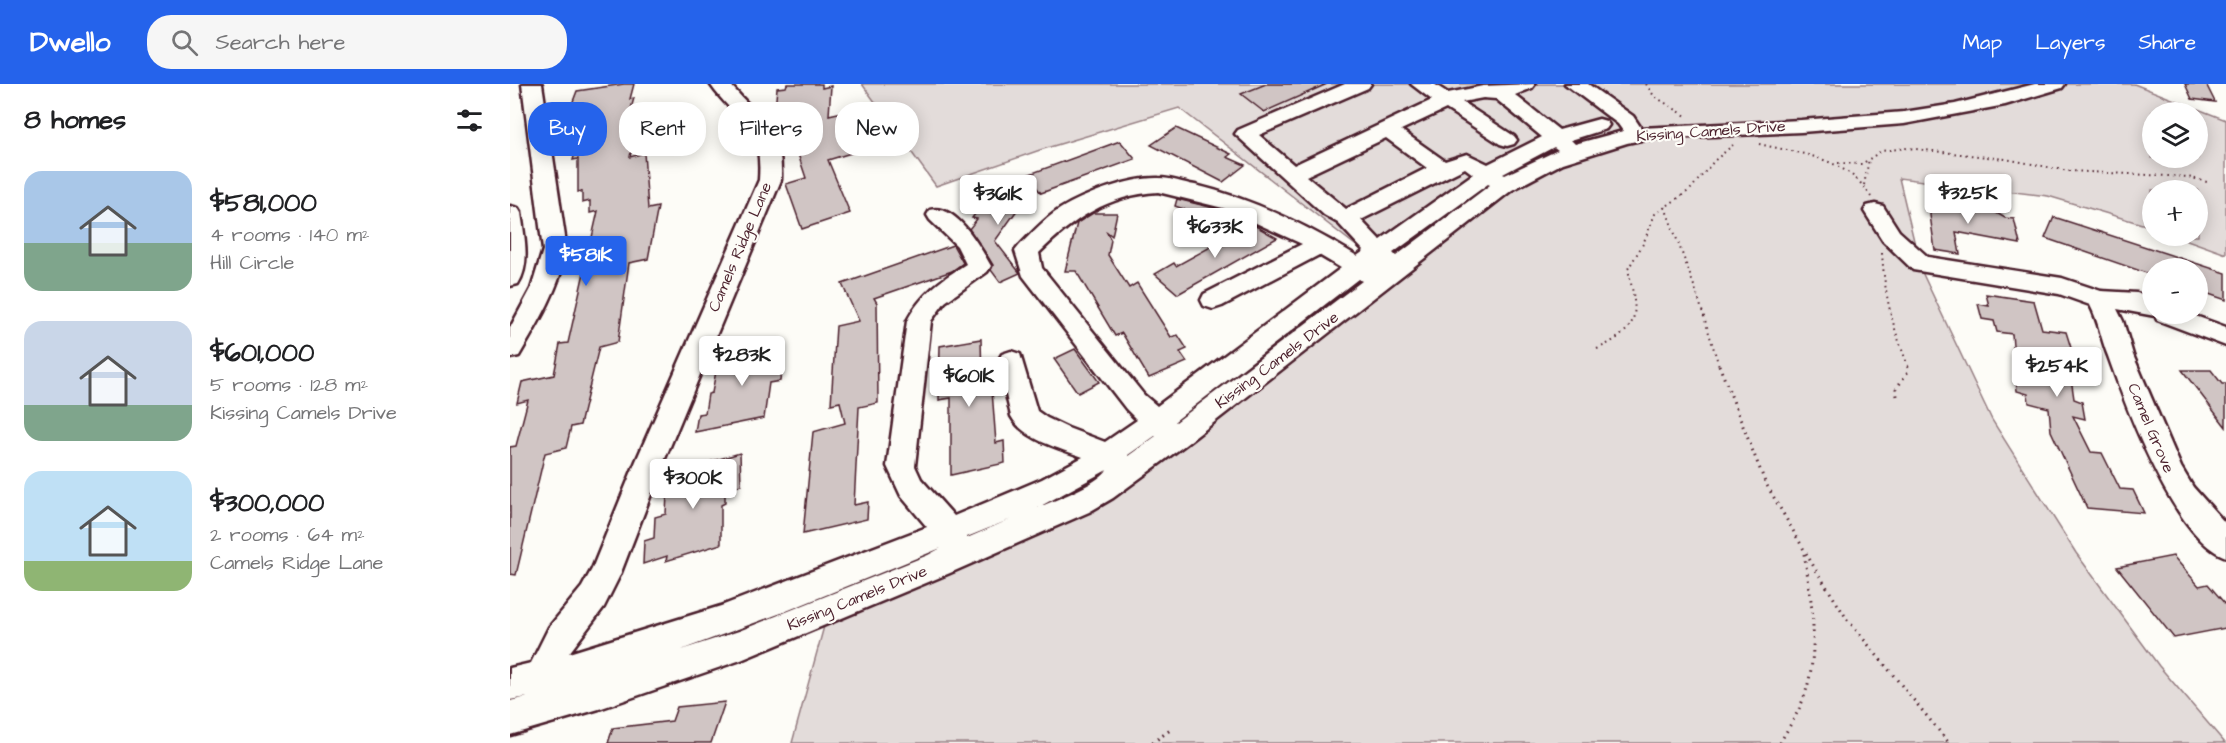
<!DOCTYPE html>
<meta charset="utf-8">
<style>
:root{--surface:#fff;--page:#f6f6f6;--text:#202124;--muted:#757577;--accent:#2563eb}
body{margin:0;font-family:"Architects Daughter",sans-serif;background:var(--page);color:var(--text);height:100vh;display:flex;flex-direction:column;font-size:22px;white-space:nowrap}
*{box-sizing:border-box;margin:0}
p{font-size:20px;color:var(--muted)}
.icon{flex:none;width:33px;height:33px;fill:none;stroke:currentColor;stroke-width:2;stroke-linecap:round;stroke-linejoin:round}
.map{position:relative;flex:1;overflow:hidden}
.sheet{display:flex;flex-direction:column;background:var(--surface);width:510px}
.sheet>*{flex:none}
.hud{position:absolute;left:18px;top:18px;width:570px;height:54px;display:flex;gap:12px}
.tools{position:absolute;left:1632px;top:18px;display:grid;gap:12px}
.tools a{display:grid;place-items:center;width:66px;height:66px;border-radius:50%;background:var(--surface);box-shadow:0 3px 15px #0003;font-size:30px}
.price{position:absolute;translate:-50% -51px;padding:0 14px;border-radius:6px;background:#fff;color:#222;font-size:20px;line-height:39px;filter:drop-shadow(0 2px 3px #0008)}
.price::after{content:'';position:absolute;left:50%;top:36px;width:18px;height:14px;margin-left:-9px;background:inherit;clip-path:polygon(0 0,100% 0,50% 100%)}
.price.active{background:var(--accent);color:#fff}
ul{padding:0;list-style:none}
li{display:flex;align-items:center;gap:18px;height:150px;padding:0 24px}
li span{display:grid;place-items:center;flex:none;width:168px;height:120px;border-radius:18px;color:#555}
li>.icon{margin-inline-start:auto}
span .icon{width:72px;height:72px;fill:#fffc;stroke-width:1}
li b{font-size:26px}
h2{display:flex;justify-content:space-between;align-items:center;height:72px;padding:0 24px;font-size:26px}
.chip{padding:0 21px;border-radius:24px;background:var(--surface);box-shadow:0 3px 15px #0003;font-size:21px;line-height:54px}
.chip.active{background:var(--accent);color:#fff}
header{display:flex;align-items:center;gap:36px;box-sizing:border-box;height:84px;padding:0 30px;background:var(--accent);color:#fff}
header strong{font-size:28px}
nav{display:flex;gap:33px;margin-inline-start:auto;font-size:21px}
.search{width:420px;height:54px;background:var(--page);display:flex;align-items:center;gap:15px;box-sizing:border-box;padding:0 21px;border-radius:24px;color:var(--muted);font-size:22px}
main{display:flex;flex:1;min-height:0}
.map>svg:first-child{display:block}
</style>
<header>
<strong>Dwello</strong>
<div class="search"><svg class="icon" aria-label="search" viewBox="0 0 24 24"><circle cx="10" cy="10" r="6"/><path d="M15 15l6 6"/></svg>Search here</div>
<nav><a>Map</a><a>Layers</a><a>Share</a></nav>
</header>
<main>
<section class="sheet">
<h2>8 homes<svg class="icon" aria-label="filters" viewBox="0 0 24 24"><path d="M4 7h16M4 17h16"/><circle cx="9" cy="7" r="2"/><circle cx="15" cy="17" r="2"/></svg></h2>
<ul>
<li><span style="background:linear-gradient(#a9c7e8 60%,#7fa58c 0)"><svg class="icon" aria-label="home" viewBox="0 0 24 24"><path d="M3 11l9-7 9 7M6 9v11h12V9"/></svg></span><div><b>$581,000</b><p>4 rooms · 140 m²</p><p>Hill Circle</p></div></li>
<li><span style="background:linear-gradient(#c9d6e8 70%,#7fa58c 0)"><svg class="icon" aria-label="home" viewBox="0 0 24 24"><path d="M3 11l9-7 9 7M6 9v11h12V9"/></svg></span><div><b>$601,000</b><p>5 rooms · 128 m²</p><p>Kissing Camels Drive</p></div></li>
<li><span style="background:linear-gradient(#bfe0f5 75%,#8fb573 0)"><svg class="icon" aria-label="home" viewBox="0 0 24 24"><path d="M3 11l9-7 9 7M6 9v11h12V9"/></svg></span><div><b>$300,000</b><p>2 rooms · 64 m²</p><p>Camels Ridge Lane</p></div></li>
</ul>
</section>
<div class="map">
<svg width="1716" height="659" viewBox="0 0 1716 659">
<rect width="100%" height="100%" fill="#fdfcf7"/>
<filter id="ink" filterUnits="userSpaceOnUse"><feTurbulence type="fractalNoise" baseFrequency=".0167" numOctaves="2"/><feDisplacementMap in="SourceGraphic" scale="12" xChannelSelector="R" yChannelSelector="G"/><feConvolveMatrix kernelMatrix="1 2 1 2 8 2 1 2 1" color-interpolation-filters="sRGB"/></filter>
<g filter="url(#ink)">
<path fill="#e3dcda" stroke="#967e82" stroke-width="1.5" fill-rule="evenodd" d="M352,0H1624L1716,36V170L1666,152H1688V106H1642V143L1538,112L1389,94L1411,186L1482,336L1566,469L1649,582L1715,659H282L316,535L584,419L885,192L669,24L530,66L426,102ZM1642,28H1688V74H1642Z"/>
<g fill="#d0c5c4" stroke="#4a1f2b" stroke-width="1.5">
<path d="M114,0H124L120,15L124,14L119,32L129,30L120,73L134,69L138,125L148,123L138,175L119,179L108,258L89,263L70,341L61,343L56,364L35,369L6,491L0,490V363L6,362L18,316L7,319L12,298L44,291L50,260L58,259L88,127L80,129V117L72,119V107L68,108V75L63,76L69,55L57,57L63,40L54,41L67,7Z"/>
<path d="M277,0H312V4L321,2L319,31L332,28L351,66L318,76L340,129L292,145L276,100L296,94L285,61L282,62L273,35L264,37L267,4L276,3Z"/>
<path d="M756,0H817L754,28L731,10Z"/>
<path d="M1675,0H1696L1705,18L1682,15Z"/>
<path d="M666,44L721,70L717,73L735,81L713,98L641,61Z"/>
<path d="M610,57L625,75L531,109L517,91Z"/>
<path d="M491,100L522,105L485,157L510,189L490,198L481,186L483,181L478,173L459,145L467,135L462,134L480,110H483Z"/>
<path d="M667,115L712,126L718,129L709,138L665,122Z"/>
<path d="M1426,115L1468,121L1469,124L1480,125L1495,134L1504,135L1510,160L1446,148L1450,170L1425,166L1420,131L1421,123L1427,120Z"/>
<path d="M583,129H607L602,152L596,147L601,156L598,171L619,204L627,199L661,253L668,251L677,265L670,268L677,278L639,294L612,249L605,252L566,187H555L567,139Z"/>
<path d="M1544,133L1716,189V216L1693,208L1694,203L1688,201V184H1642V191L1535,154Z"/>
<path d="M742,140L767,154L668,210L645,190L664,179L666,182Z"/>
<path d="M443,161L453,179L442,187L364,214L367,219L368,319L349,323L344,421L358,418L357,435L293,450L303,348L335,339L330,318L321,320L326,242L349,237L332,200Z"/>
<path d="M1476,210L1524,217L1532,245L1556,248L1562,267L1557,266L1564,315L1572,318L1575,335L1563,332L1581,368L1592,369L1610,405L1623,406L1634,429L1577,424L1541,347L1539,324L1519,319L1518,310L1507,307L1502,250L1487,248L1484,237L1472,235L1468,220L1479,222Z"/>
<path d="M471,255L472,296L481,294L486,359L494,357L495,379L441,391V314L429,316L430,262Z"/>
<path d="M274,258L270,297L259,299L254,334L185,348L188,330L195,329L198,310L202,309L208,276L229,272L230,267Z"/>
<path d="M565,265L589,298L568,309L544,275Z"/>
<path d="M1672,286H1701L1712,300H1716V343Z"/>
<path d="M230,369L231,401L215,406V419L211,421V460L156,477L157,472L133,480L134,457L144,454L145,433L156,430L158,390Z"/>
<path d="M1663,472L1689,502L1698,500L1716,521V544L1664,554L1607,483Z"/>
<path d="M215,618L201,659H98L103,644L162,637L167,623Z"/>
</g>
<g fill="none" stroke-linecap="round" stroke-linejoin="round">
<defs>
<g id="minor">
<path d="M12,0H32L57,166C49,205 29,238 9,272L0,274V244L21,205L33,166Z"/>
<path d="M200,0H220C252,39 273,39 271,96L154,377L110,491L94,523L59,569L211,522L417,443L391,412L377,382L397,237C411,210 431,196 456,180L447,162L420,136L417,131L420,126C446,119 470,163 481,182L477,188L435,218L421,237L405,382L411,395L444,432L532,395L573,373C549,364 514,356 501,332L488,277L492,270L501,267L510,270L527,327L537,334L558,344L595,358L627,336L616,325L513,192L505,167L509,162C522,149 534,135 550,125C574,110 621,93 649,94C661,94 673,99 685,101C743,115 796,141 847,172L854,167L828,139L814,131L725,50L728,46L835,0H861L858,4L749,51L784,81L922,16L901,0H924L938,9L973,2L1025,0L1022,4L1005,11L1049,46L1089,35L1096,37L1099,41L1096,45L1061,56L1065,60L1113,47L1108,40L1055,0H1078L1123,32L1131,44L1291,36L1394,28L1445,20L1525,0H1555L1552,4L1495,21L1394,40L1291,48L1136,55L1117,59L1053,79L1002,106L675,361L603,414L579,428L440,489L231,576L89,625L0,651V617L17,613L0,616V584L21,579L39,543L72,503L82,485L126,377L249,96C253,36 230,43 200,0ZM973,14L986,15L1032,53L978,80L957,70L935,77L891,46L936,25L990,60L997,62L1004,60L1007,56L1004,52L952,18ZM876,54L917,84L836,125L796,92ZM1044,63L1048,66L995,91L993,90ZM955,84L963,90L870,156L851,136ZM978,100L980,101L886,172L883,169ZM648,108L713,124L792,160L694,210L691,216L694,222L703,225L712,222L809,171L831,184L647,322L634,311L532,184L529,169C563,135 598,111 648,108ZM848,195L852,197L666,338L665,337ZM645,352H646L618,372V371ZM597,386C586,401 547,415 527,424ZM501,435L457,454V453ZM431,464L418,471L229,547L171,566L274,528Z"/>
<path d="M1365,120L1373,122L1389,147L1418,173L1552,194L1591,207L1627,209L1642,215V230H1680L1716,243V262L1647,236L1645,232L1607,225L1613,237L1623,271L1671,383L1683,403L1716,440V473C1664,455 1616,323 1598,272C1591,255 1589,238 1580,221L1549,210L1403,186L1373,157L1354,127L1357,122Z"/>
<path d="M0,122L8,124L11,129C14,151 21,180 8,200L0,202Z"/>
</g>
</defs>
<use href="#minor" stroke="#4a1f2b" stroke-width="5"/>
<g stroke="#4a1f2b" stroke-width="2" stroke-dasharray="1.5 4" stroke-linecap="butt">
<path d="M1136,0L1144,12L1176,32"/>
<path d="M1249,60C1291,70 1337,73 1361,113"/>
<path d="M1328,79L1352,80L1371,67L1397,64L1495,75L1559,87L1678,93L1697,98"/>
<path d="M1354,101L1359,75"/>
<path d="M1155,123L1187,210L1209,282"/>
<path d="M1372,169C1375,215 1382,240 1398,282"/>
<path d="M1087,265C1134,243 1127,229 1118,185L1133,160L1145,130L1180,106L1204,77L1223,61"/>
</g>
<g stroke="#4a1f2b" stroke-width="3" stroke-dasharray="1.5 5" stroke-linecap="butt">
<path d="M1209,281L1255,398L1304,483L1337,535L1439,659"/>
<path d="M1387,312L1386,305L1399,286L1397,281"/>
<path d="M642,659L663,644"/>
<path d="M1270,659C1278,644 1288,630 1294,613C1310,569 1302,516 1294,470"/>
</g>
<use href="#minor" fill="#fdfcf7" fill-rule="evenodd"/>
</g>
</g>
<g text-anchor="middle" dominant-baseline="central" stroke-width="4.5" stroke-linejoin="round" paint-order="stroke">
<g font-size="16" fill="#4a1f2b" stroke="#fdfcf7">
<text transform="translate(1201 47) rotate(-4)">Kissing Camels Drive</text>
<text transform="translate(230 163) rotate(-67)">Camels Ridge Lane</text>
<text transform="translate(767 276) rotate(-37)">Kissing Camels Drive</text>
<text transform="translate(1641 344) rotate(67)">Camel Grove</text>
<text transform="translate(347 514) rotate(-22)">Kissing Camels Drive</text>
</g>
</g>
</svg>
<div class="tools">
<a><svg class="icon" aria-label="layers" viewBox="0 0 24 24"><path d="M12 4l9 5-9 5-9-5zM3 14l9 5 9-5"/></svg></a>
<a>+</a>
<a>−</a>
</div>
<b class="price" style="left:1458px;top:141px">$325K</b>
<b class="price" style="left:488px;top:142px">$361K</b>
<b class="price" style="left:705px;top:175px">$633K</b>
<b class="price active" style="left:76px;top:203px">$581K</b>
<b class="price" style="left:232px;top:303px">$283K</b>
<b class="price" style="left:1547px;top:314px">$254K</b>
<b class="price" style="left:459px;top:324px">$601K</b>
<b class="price" style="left:183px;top:426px">$300K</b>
<div class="hud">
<a class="chip active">Buy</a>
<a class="chip">Rent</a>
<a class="chip">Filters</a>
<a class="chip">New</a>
</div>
</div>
</main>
